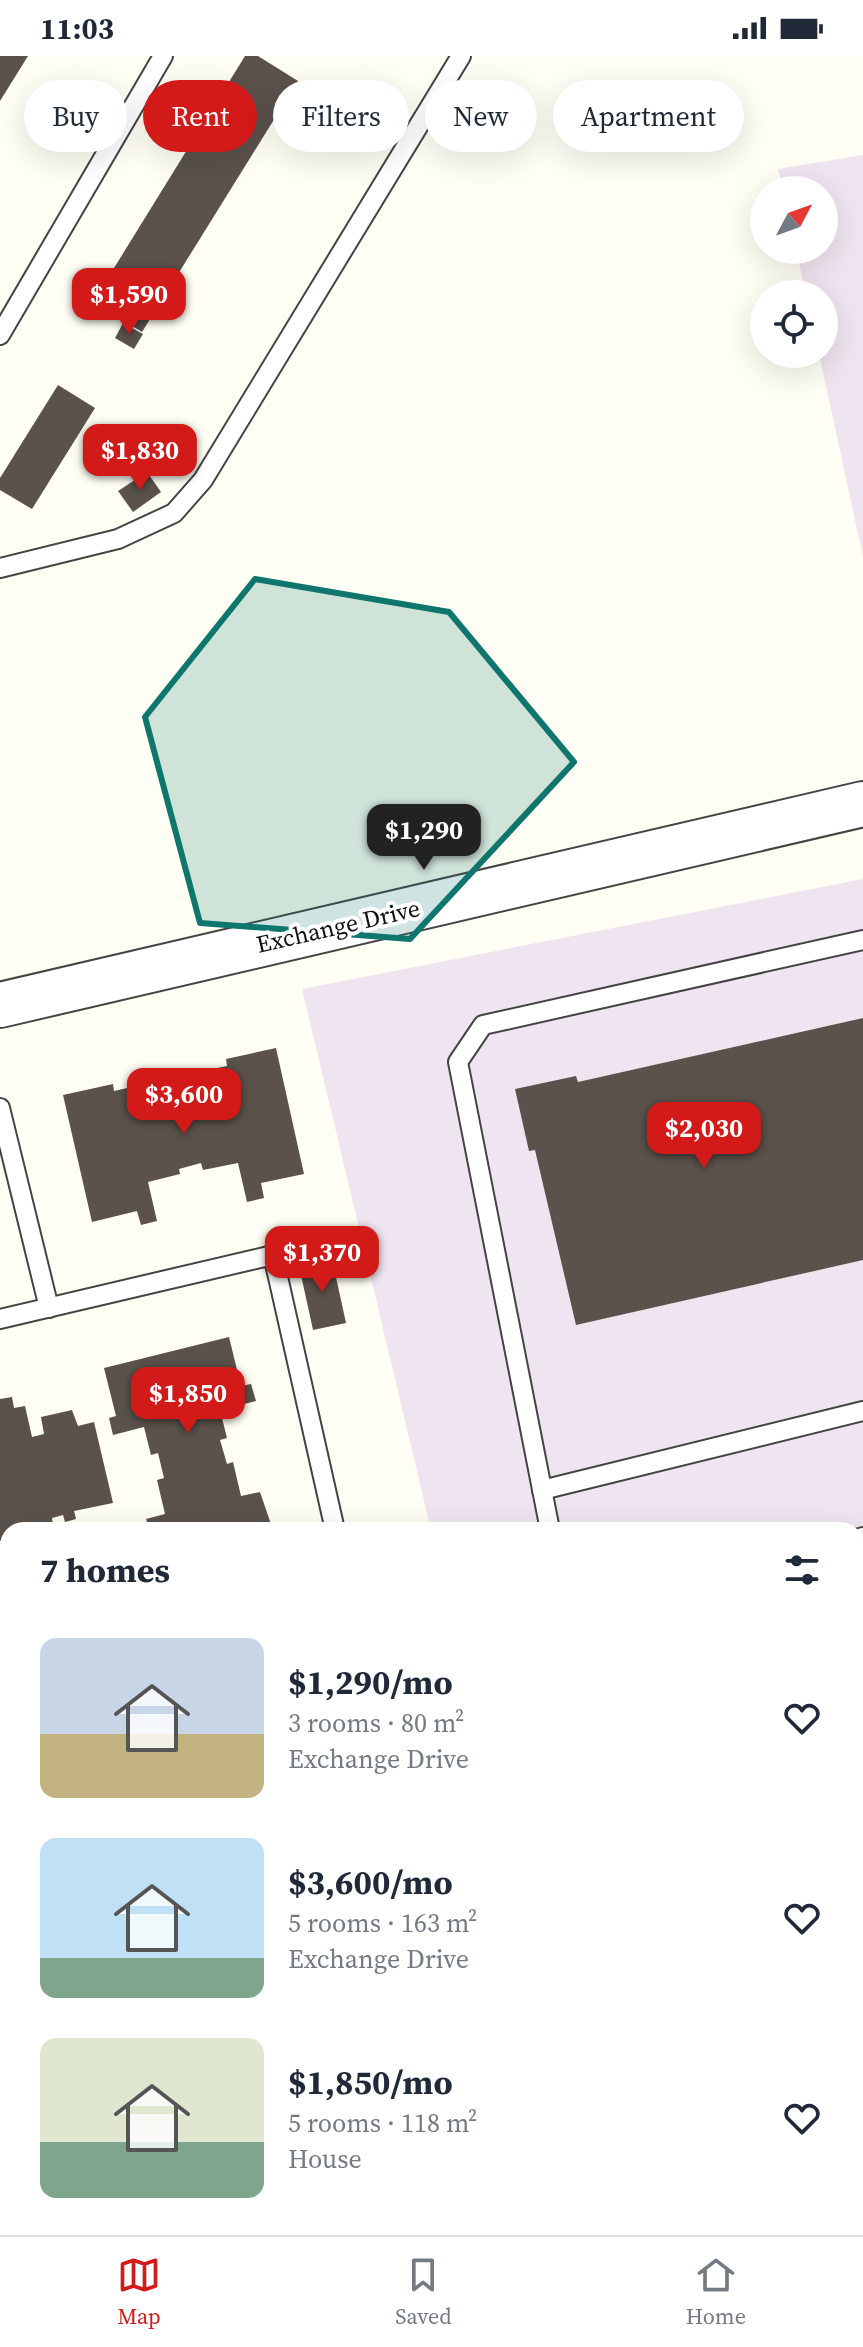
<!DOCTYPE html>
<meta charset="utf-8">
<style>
:root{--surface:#fff;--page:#f2f2f3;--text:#1f2937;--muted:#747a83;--line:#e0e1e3;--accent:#d21a18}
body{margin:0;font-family:"Source Serif 4",serif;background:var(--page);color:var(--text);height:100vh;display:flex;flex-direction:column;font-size:30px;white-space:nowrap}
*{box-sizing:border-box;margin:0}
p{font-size:26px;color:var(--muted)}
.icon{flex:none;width:44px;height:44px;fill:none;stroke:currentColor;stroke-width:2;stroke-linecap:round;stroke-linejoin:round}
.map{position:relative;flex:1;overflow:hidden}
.side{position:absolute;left:0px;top:1466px;width:864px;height:714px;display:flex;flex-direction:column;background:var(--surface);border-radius:24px 24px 0 0;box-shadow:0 8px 32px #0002}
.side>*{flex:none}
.top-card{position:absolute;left:24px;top:24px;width:816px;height:72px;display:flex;gap:16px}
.needle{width:52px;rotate:49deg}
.buttons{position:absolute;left:750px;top:120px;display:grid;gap:16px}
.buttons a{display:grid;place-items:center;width:88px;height:88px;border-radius:50%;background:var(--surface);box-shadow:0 8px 32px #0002;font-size:40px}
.price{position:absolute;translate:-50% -68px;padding:0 18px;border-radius:16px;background:var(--accent);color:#fff;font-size:26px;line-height:52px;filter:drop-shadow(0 2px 4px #0008)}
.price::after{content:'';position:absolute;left:50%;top:48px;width:24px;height:18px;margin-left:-12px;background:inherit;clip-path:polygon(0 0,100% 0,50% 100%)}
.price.selected{background:#222;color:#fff}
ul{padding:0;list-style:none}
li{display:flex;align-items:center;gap:24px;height:200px;padding:0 40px}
li span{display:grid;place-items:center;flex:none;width:224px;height:160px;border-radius:16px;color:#555}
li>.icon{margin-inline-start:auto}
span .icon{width:96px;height:96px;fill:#fffc;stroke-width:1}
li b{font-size:34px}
h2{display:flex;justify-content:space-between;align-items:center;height:96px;padding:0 40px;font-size:34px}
.chip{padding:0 28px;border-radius:36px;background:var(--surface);box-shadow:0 8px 32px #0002;font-size:28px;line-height:72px}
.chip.selected{background:var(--accent);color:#fff}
.status{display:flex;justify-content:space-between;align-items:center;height:56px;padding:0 40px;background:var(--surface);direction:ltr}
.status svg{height:22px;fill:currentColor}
.tabs{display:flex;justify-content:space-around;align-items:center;height:112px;border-top:2px solid var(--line);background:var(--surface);font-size:22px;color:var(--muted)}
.tabs a{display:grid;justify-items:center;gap:4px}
.tabs .selected{color:var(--accent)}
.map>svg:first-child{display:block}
</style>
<div class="status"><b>11:03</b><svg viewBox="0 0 49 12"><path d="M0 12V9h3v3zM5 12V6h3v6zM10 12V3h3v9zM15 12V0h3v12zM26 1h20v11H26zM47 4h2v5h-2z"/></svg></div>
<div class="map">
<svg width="863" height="2179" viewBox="0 0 863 2179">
<rect width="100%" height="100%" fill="#fffef4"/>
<g fill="#efe5f0">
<path d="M863,99V501L819,298H824V238H806L796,194H824V134H783L778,113Z"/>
<path d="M863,823V2179H600L598,2172H856V1474H431L302,933Z"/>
</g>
<g fill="#5b524c">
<path d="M0,0H28L0,45Z"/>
<path d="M245,0H258L298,25L142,276L93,246Z"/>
<path d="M123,267L143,278L134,293L115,282Z"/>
<path d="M58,329L95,352L32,453L0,434V422Z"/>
<path d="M147,416L161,436L133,456L118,435Z"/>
<path d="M863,962V1204L576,1269L535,1094L529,1095L515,1033L576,1020L578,1026Z"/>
<path d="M276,992L304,1118L261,1127L264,1142L247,1146L238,1107L203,1114L201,1107L179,1113L180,1118L148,1126L157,1165L141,1169L137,1155L92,1166L63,1039L113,1028L114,1035L127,1032L131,1049L163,1042L164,1048L176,1045L175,1040L221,1030L217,1012L227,1010L226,1003Z"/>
<path d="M332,1203L346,1267L313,1274L299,1210Z"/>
<path d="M229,1281L241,1330L251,1328L256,1345L220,1354L227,1382L220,1384L227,1408L233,1406L241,1440L260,1436L273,1474H136L135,1469L147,1466L146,1463L165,1458L157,1424L164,1422L158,1397L151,1399L144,1371L113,1379L109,1362L116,1360L104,1312Z"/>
<path d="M12,1341L14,1352L25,1350L32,1381L44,1378L41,1361L72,1354L78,1370L94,1366L113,1447L74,1455L76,1463L65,1466L63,1459L52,1462L53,1470L50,1474H8V1483L0,1485V1343Z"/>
<path d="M863,1561V1804L856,1806V1562Z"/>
<path d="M8,1618V1724L0,1726V1620Z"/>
<path d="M863,2143V2179H769L767,2172H856V2145Z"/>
<path d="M135,2172H249L232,2179H138Z"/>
<path d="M269,2172H313L296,2179H272Z"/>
</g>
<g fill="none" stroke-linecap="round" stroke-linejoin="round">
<defs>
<g id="service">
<path d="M0,279L163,0"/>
<path d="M0,512L118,483L174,457L203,424L461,0"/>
<path d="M0,1052L49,1252"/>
<path d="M0,1263L273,1199L335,1474"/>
<path d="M542,1434L863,1355"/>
<path d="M550,1474L458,1006L483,969L863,884"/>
<path d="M856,1483L863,1481"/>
<path d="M856,1935L863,1933"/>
<path d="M856,2068L863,2067"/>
<path d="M533,2172L535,2179"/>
<path d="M710,2172L712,2179"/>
</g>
<path id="tertiary" d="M0,949L863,748"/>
</defs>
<use href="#service" stroke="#444" stroke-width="22"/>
<use href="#tertiary" stroke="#444" stroke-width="48"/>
<g stroke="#333" stroke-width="5" stroke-dasharray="8 4" stroke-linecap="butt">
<path d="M0,1514L8,1543"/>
<path d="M0,1609L8,1603"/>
<path d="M0,1753L8,1751"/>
</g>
<use href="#service" stroke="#fff" stroke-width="18"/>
<use href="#tertiary" stroke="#fff" stroke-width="44"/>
</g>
<path fill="#0f766e" fill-opacity="0.2" stroke="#0f766e" stroke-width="6" stroke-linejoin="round" d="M255,523L449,556L574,706L410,883L200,867L145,661Z"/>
<g text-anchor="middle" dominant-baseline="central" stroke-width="8" stroke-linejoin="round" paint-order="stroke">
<g font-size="24" fill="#111" stroke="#fff">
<text transform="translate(338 870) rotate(-13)">Exchange Drive</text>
</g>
</g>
</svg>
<div class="buttons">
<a><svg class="needle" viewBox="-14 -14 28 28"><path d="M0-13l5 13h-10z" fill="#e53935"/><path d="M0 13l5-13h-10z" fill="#747a83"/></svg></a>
<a><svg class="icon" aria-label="locate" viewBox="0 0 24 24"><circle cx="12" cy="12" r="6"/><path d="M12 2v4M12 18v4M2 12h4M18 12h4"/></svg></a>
</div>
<b class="price" style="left:129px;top:280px">$1,590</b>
<b class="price" style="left:140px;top:436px">$1,830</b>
<b class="price selected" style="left:424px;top:816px">$1,290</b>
<b class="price" style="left:184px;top:1080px">$3,600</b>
<b class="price" style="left:704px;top:1114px">$2,030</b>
<b class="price" style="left:322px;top:1238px">$1,370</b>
<b class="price" style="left:188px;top:1379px">$1,850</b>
<div class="top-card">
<a class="chip">Buy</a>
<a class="chip selected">Rent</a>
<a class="chip">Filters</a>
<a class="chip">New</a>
<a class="chip">Apartment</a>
</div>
<section class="side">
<h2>7 homes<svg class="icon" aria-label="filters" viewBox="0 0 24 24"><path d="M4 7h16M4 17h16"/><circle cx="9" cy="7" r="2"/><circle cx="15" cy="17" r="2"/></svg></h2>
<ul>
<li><span style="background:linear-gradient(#c9d6e8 60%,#c2b280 0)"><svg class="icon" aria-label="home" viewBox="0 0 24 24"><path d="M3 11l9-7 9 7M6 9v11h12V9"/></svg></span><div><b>$1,290/mo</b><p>3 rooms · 80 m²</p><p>Exchange Drive</p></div><svg class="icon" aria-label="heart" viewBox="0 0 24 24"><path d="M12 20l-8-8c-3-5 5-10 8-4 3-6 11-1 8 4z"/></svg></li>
<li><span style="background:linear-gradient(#bfe0f5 75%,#7fa58c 0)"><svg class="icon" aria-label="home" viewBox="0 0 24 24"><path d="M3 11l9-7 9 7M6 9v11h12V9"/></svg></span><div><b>$3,600/mo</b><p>5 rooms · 163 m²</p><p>Exchange Drive</p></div><svg class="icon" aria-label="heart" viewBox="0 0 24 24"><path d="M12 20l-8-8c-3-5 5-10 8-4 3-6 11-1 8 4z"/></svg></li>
<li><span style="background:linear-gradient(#dfe7d0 65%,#7fa58c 0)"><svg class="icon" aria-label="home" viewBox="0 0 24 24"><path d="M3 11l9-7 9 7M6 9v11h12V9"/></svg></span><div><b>$1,850/mo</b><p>5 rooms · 118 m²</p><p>House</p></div><svg class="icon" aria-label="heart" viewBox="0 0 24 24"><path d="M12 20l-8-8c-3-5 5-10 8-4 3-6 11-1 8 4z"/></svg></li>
</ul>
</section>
</div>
<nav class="tabs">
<a class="selected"><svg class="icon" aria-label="map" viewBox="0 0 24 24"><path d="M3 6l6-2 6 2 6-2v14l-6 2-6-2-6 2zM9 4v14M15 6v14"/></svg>Map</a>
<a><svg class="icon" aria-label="saved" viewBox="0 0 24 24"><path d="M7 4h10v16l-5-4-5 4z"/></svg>Saved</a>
<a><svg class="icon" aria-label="home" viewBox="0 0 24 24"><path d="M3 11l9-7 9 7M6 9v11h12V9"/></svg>Home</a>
</nav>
